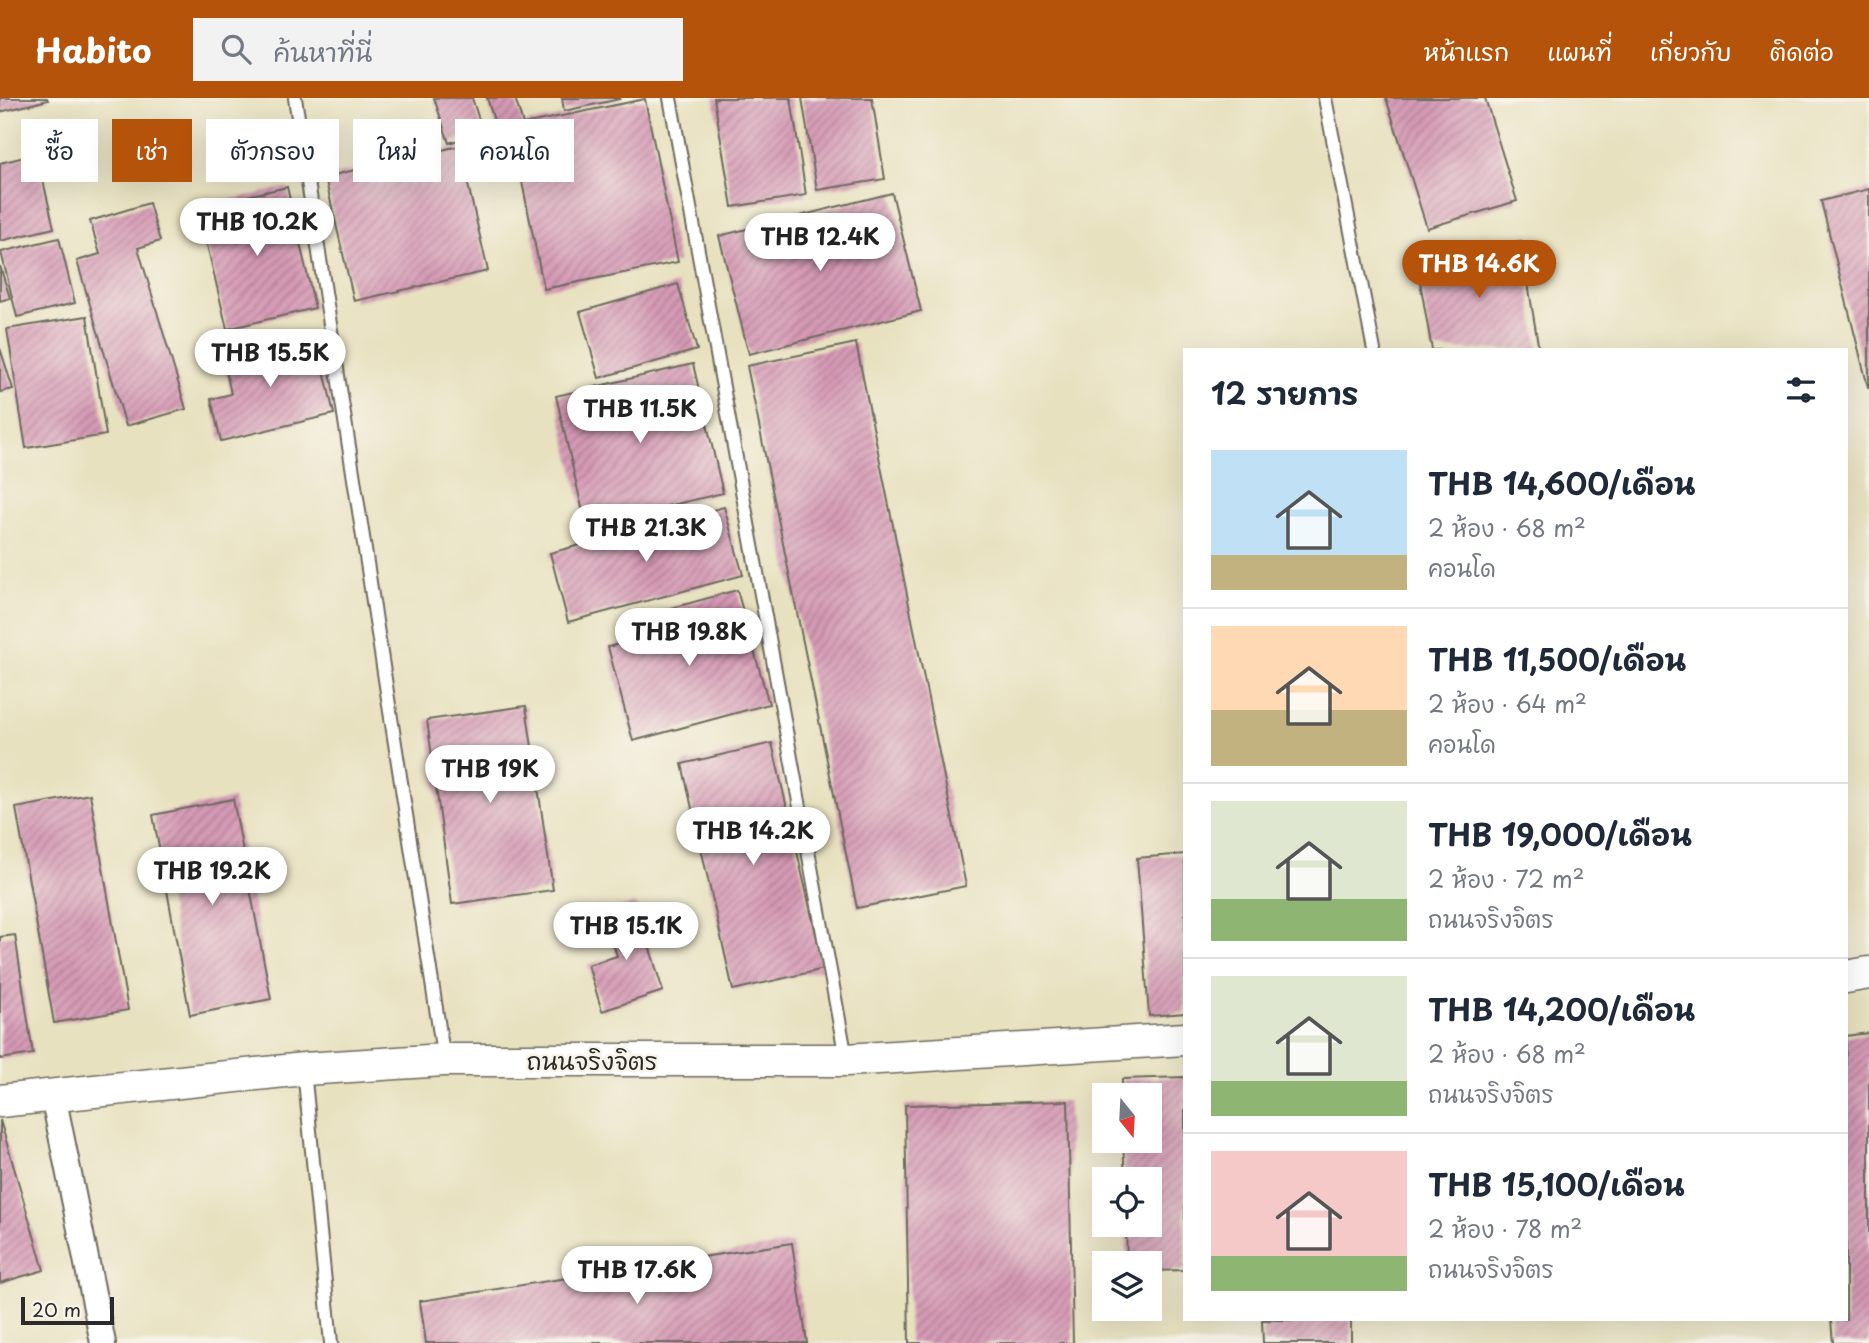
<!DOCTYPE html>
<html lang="th">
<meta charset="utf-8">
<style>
:root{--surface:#fff;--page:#f2f2f3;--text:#1f2937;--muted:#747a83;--line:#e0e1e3;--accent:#b45309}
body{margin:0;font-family:"Playpen Sans","Playpen Sans Thai",sans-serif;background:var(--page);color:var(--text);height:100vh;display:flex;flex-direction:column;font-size:26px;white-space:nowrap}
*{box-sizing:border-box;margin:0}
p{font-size:23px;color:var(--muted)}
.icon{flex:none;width:38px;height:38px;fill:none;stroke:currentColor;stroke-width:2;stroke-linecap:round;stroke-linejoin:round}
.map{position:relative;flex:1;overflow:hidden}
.side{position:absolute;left:1183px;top:250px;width:665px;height:973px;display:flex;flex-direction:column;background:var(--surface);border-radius:0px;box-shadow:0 7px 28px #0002}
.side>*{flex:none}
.banner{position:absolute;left:21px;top:21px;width:665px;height:63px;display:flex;gap:14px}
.needle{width:46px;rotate:162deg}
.tools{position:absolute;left:1092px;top:985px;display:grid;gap:14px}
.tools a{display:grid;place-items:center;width:70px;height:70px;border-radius:0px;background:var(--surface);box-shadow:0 7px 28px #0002;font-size:35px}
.scale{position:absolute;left:21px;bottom:18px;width:93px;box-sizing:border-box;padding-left:7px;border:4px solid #2b2b2b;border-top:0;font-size:19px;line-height:24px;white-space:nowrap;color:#2b2b2b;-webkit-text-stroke:5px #f7f3e8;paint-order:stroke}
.price{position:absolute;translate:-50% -60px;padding:0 16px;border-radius:24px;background:#fff;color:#222;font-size:23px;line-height:46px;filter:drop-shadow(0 2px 4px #0008)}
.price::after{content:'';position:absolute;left:50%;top:42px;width:21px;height:16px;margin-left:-10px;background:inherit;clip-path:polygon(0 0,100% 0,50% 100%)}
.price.selected{background:var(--accent);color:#fff}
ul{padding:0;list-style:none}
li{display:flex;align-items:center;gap:21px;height:175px;padding:0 28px}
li+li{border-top:2px solid var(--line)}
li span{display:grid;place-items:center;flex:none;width:196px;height:140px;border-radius:0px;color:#555}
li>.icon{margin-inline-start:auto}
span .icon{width:84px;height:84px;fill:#fffc;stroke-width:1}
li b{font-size:30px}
h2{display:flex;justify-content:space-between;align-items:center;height:84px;padding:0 28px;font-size:30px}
.pill{padding:0 24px;border-radius:0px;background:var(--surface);box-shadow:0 7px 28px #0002;font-size:24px;line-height:63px}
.pill.selected{background:var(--accent);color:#fff}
header{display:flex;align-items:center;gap:42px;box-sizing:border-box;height:98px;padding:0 35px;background:var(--accent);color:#fff}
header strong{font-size:33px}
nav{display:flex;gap:38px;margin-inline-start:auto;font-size:24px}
.search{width:490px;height:63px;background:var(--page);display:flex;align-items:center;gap:18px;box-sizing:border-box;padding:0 24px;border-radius:0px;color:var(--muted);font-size:26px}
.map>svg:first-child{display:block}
</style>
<header>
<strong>Habito</strong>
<div class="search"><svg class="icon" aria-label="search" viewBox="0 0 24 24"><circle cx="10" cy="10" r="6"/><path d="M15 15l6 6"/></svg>ค้นหาที่นี่</div>
<nav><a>หน้าแรก</a><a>แผนที่</a><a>เกี่ยวกับ</a><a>ติดต่อ</a></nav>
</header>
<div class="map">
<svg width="1869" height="1245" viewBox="0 0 1869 1245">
<defs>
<pattern id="building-hatch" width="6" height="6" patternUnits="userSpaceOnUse" patternTransform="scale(1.75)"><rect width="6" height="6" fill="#d69ab5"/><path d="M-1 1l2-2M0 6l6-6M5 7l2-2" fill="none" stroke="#ae7e93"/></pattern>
</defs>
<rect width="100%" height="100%" fill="#f7f3e8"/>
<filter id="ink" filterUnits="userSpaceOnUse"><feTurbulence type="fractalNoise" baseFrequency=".0143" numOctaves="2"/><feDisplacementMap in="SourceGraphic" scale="14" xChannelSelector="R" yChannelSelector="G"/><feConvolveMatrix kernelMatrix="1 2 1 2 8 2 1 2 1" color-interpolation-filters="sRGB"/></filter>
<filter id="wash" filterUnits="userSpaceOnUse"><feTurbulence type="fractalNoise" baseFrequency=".00686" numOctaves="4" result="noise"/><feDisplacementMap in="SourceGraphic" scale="28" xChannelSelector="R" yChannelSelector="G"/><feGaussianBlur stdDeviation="1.57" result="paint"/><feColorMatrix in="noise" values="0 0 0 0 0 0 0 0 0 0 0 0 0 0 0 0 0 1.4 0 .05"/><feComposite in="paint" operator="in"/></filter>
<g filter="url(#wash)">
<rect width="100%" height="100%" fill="#e8e1c0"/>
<g id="blocks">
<g fill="url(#building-hatch)">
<path d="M0,0H47L48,2L0,14Z"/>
<path d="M434,0H472L483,34L449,45Z"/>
<path d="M487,0H515L523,26L645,1L678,164L544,191L514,45L502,49Z"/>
<path d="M562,0H620V1L564,13Z"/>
<path d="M714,0H791L806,97L732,109Z"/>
<path d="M802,0H872L885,81L817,92Z"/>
<path d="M1386,0H1485L1517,103L1427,130Z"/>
<path d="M459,48L488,173L354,203L325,79Z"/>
<path d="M37,56L54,130L0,143V65Z"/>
<path d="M287,89L315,210L227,231L198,109Z"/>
<path d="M1869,91V289H1868L1821,103Z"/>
<path d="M892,95L921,213L749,256L719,138Z"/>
<path d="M149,105L160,143L138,150L186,311L126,328L77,163L100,156L90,123Z"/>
<path d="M59,140L75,205L17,219L1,154Z"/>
<path d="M1521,143L1539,252H1432L1416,161Z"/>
<path d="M0,168L10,200L0,203Z"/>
<path d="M678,186L697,252L599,280L580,214Z"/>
<path d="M87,218L106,337L26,350L7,231Z"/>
<path d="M293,237L299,265L321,259L334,316L221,343L211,301L231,296L222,254Z"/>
<path d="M856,245L966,788L857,810L747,268Z"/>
<path d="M0,250L13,291L0,294Z"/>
<path d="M693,266L723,395L586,427L556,298Z"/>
<path d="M724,409L743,477L568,524L550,455Z"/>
<path d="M737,492L769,606L633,643L608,549L653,537L647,517Z"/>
<path d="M526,608L553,792L452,806L427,622Z"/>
<path d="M772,645L824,871L733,892L682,666Z"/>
<path d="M90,696L128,912L54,925L16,710Z"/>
<path d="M233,701L271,901L190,917L153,717Z"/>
<path d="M1185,756V915L1149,918L1137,760Z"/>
<path d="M636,805L663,893L602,913L588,867L617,858L603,815Z"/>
<path d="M15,837L33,956L0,961V839Z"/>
<path d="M1869,935V1245H1833L1831,1222H1846V938Z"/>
<path d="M1185,979V1172L1150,1173V1166H1127L1126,1127H1150V1082H1125L1123,1043H1150V998H1122V981Z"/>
<path d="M1068,1003L1073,1245H909L905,1007Z"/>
<path d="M0,1022L44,1172L0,1185Z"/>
<path d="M792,1145L807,1245H426L420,1203Z"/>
<path d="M1262,1222H1351V1245H1263Z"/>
</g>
</g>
</g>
<g filter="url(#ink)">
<use href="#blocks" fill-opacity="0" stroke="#6d6b5f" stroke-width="2"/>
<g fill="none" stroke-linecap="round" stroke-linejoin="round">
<defs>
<g id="service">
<path d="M295,0L444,962"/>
<path d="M670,0L846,960"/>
<path d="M1325,0L1374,252"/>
<path d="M304,972L331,1245"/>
</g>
<path id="minor" d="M53,997L103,1245"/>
<g id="tertiary">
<path d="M1846,879L1869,875"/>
<path d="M0,1003L304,971L444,962H846L1185,941"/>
</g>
</defs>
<use href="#service" stroke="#6d6b5f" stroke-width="16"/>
<use href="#minor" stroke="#6d6b5f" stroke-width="28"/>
<use href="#tertiary" stroke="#6d6b5f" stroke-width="35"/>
<use href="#service" stroke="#fff" stroke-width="12"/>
<use href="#minor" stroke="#fff" stroke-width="24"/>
<use href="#tertiary" stroke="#fff" stroke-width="32"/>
</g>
</g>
<g text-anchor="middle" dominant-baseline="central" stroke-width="5" stroke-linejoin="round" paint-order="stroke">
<g font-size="24" fill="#2b2b2b" stroke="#f7f3e8">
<text x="592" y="962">ถนนจริงจิตร</text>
</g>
</g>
</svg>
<div class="tools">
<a><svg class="needle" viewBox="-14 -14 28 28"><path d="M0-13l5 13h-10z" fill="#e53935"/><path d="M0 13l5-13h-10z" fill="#747a83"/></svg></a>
<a><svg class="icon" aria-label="locate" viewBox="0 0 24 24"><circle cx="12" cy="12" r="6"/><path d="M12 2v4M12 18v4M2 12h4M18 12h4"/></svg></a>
<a><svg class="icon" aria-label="layers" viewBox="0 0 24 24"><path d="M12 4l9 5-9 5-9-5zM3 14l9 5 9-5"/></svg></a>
</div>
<div class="scale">20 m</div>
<b class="price" style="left:257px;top:160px">THB 10.2K</b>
<b class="price" style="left:820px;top:175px">THB 12.4K</b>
<b class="price selected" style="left:1479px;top:202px">THB 14.6K</b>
<b class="price" style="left:270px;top:291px">THB 15.5K</b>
<b class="price" style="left:640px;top:347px">THB 11.5K</b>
<b class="price" style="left:646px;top:466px">THB 21.3K</b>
<b class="price" style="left:689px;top:570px">THB 19.8K</b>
<b class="price" style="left:490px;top:707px">THB 19K</b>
<b class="price" style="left:753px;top:769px">THB 14.2K</b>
<b class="price" style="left:212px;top:809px">THB 19.2K</b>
<b class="price" style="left:626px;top:864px">THB 15.1K</b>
<b class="price" style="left:637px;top:1208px">THB 17.6K</b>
<div class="banner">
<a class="pill">ซื้อ</a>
<a class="pill selected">เช่า</a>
<a class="pill">ตัวกรอง</a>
<a class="pill">ใหม่</a>
<a class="pill">คอนโด</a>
</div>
<section class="side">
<h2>12 รายการ<svg class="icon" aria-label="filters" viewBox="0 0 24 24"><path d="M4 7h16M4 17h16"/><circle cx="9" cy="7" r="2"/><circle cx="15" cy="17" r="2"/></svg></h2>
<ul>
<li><span style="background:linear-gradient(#bfe0f5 75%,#c2b280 0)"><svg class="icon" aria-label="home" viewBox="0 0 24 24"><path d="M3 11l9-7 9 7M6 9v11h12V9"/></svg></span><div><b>THB 14,600/เดือน</b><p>2 ห้อง · 68 m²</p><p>คอนโด</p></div></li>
<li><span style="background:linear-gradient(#ffd9b3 60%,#c2b280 0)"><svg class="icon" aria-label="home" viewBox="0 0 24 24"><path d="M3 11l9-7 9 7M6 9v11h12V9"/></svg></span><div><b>THB 11,500/เดือน</b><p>2 ห้อง · 64 m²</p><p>คอนโด</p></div></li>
<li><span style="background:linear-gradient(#dfe7d0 70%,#8fb573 0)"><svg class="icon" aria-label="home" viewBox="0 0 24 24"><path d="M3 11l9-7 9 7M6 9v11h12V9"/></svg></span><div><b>THB 19,000/เดือน</b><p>2 ห้อง · 72 m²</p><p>ถนนจริงจิตร</p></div></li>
<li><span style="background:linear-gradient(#dfe7d0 75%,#8fb573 0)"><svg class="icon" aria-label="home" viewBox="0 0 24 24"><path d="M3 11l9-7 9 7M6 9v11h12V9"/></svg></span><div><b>THB 14,200/เดือน</b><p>2 ห้อง · 68 m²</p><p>ถนนจริงจิตร</p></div></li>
<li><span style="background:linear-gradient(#f6c9c9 75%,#8fb573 0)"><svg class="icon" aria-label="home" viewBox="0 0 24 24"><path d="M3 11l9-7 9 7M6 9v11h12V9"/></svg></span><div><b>THB 15,100/เดือน</b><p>2 ห้อง · 78 m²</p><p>ถนนจริงจิตร</p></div></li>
</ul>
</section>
</div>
